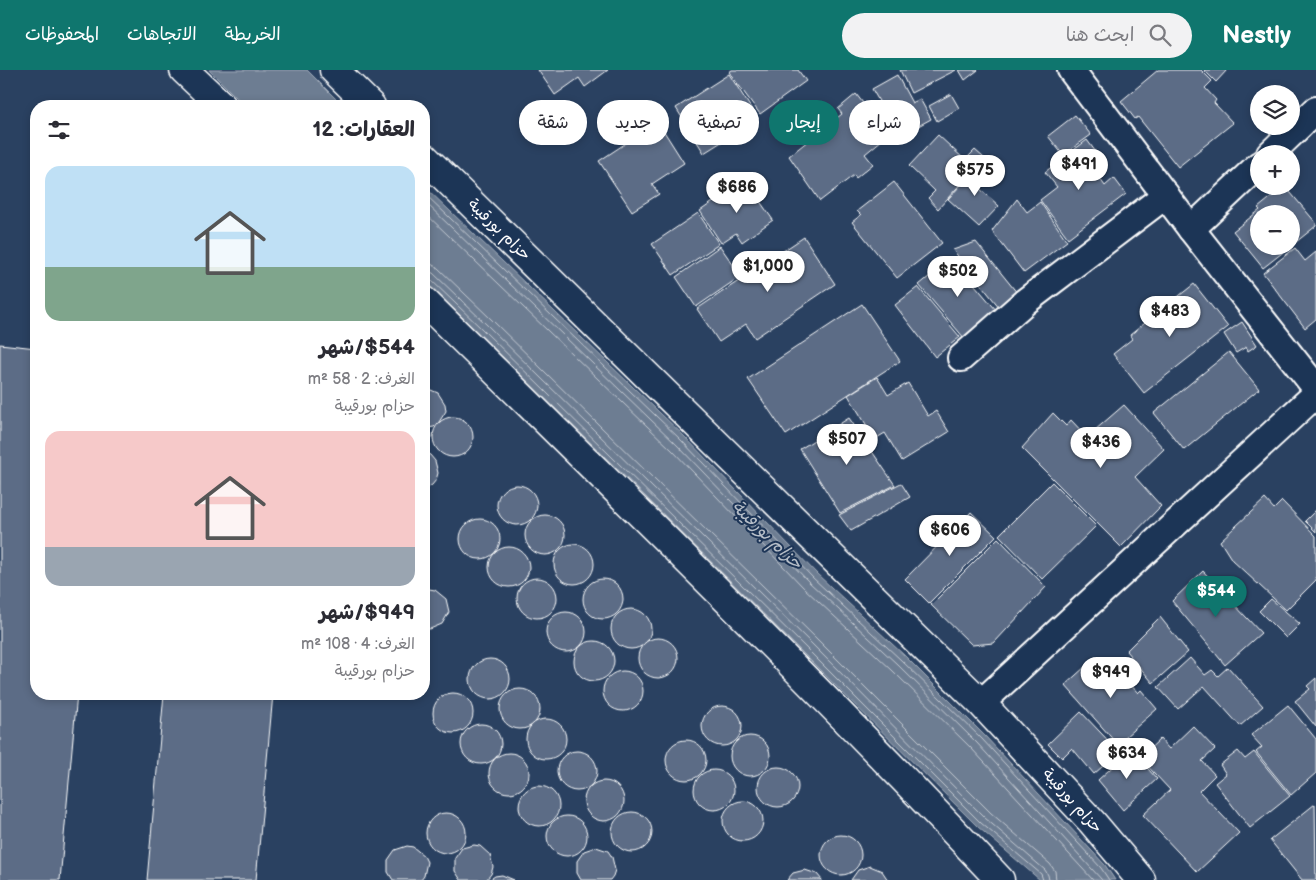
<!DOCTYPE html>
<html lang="ar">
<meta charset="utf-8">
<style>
:root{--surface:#fff;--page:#f2f2f3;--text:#2b2b33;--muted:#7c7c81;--accent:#0f766e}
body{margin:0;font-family:"Balsamiq Sans","Playpen Sans Arabic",sans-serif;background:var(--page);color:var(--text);direction:rtl;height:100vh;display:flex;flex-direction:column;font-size:19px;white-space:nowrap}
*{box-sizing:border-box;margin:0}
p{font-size:16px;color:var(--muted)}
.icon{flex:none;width:28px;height:28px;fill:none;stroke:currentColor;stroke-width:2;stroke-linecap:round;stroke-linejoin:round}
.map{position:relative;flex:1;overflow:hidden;direction:ltr}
.drawer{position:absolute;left:30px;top:30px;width:400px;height:600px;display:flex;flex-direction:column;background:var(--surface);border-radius:20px;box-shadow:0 2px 8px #0003;direction:rtl}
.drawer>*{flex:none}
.guide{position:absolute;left:445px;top:30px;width:475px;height:45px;direction:rtl;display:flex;gap:10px}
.fabs{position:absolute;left:1250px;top:15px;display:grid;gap:10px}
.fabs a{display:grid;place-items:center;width:50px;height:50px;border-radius:50%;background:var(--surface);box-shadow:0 2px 8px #0003;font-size:25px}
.price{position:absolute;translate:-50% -42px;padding:0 11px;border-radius:18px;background:#fff;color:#222;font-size:16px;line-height:32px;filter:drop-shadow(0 1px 2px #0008)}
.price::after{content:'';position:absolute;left:50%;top:30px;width:15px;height:11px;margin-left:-8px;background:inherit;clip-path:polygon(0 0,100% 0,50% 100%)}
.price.active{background:var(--accent);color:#fff}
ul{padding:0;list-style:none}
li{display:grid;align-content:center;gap:10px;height:265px;padding:0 15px}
li span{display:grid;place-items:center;height:155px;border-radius:15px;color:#555}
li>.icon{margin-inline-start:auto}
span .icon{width:90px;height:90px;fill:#fffc;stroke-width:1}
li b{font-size:21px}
h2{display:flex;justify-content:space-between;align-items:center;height:60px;padding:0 15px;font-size:21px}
.chip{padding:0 18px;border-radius:22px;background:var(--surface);box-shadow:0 2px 8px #0003;font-size:18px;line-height:45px}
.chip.active{background:var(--accent);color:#fff}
header{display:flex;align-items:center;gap:30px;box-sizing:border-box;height:70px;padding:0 25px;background:var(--accent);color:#fff}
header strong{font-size:24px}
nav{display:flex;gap:28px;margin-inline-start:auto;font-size:18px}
.search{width:350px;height:45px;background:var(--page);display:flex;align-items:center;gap:12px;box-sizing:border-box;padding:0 18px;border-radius:28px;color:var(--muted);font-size:19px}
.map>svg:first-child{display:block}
</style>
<header>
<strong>Nestly</strong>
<div class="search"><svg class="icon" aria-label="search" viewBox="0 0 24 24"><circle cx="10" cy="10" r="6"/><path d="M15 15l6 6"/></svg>ابحث هنا</div>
<nav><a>الخريطة</a><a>الاتجاهات</a><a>المحفوظات</a></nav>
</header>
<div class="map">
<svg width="1316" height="810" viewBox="0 0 1316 810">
<rect width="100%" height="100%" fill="#2a4161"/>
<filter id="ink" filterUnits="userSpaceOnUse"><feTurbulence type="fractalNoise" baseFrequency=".02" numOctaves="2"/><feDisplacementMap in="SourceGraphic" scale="10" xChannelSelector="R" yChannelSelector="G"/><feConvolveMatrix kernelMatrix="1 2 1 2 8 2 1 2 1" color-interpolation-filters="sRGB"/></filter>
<g filter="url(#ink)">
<g fill="#6d7d92" stroke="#a7b1be">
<path d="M209,0H307L343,36H245Z"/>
<path d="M424,116L685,367L817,504L905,586L985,666L1105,795L1115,810H1040L978,757L646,427L424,210Z"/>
</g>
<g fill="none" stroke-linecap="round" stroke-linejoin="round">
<g stroke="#c5cbd3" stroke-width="1">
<path d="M424,123L681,370L813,508L901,590L982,669L1101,798L1109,810"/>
<path d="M424,131L677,375L809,512L897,594L977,673L1102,810"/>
<path d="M424,142L672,380L804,518L892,600L972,679L1093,810"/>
<path d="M424,193L431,194L438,198L491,249L818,570L991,743L1050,794L1055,801L1056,810"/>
<path d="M424,201L433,203L486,254L813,575L985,748L1045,800L1048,805L1049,810"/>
<path d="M424,207L429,208L482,259L808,580L981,753L1041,804L1043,810"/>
</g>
</g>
<g fill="#5b6c86" stroke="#fff">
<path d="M538,0H608L585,17L579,8L555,25Z"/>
<path d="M732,0H798L806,11L760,44L729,2Z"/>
<path d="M900,0H956L911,23Z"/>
<path d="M959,0H978L965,10Z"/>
<path d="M1158,0H1201L1212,11L1205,18L1216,30L1214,33L1233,53L1178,97L1138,47L1135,49L1121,31Z"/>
<path d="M1204,0H1227L1216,12Z"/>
<path d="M729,4L758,49L704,83L676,38Z"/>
<path d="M897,5L912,33L920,29L931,49L900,66L889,44L883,47L876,35L880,33L872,19Z"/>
<path d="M856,24L888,65L865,84L873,94L856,108L854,105L820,131L789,86L842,44L838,39Z"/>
<path d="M951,24L959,38L937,51L929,36Z"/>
<path d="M1075,45L1091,65L1063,85L1048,66Z"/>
<path d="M658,52L684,93L652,114L659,124L632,141L599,91Z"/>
<path d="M938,65L965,90L975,80L984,88L938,139L928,128L935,121L909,96Z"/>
<path d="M1087,70L1101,89L1091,96L1105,116L1114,108L1126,124L1068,168L1040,130L1057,117L1045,102Z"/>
<path d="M982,92L992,102L978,117L999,136L979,157L948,129Z"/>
<path d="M745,110L773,150L742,172L736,163L721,173L700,141Z"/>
<path d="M894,112L942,173L897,208L852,152L861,145L857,141Z"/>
<path d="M1285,116L1316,153V156L1291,176V144H1259V176H1291L1263,198L1233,161L1260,140L1258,138Z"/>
<path d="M1017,129L1027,142L1040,132L1067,171L1024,203L992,161Z"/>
<path d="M698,143L719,174L673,205L652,174Z"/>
<path d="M804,167L835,214L755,268L746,254L719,272L697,239Z"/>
<path d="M976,172L1018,224L1000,238L953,180Z"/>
<path d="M720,176L741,206L696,237L676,207Z"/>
<path d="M1295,178L1305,191L1316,182V249L1305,258L1263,203Z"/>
<path d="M952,188L997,241L965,269L919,215Z"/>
<path d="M1194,214L1228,257L1144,323L1113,284L1132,269L1130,265Z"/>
<path d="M918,217L960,267L935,287L895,235Z"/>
<path d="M862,234L900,291L786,365L748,309Z"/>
<path d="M1242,252L1257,275L1248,281L1246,277L1236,283L1224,264Z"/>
<path d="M0,274L36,278V624H77L60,810H0Z"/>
<path d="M1229,282L1259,319L1184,380L1154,343Z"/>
<path d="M877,307L888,325L908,313L928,346L936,341L949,362L902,391L885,363L875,369L848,325Z"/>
<path d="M426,318L438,323L445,334L446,341L439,352L434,357L427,358L424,357V319Z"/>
<path d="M1124,335L1164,379L1135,407L1161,436L1121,477L1022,378L1053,343L1066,356L1071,350L1087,367Z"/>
<circle cx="453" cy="367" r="20"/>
<path d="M849,348L895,415L840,443L800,379Z"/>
<path d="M424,382L430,385L435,391L438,403L436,410L432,415L424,420Z"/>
<path d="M1052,412L1096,456L1042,509L999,465Z"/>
<path d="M901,413L910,427L851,461L839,445Z"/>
<circle cx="517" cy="435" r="20"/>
<path d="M1265,429L1274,439L1282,431L1316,466V510L1286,540L1232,490L1220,471Z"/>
<path d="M1316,440V462L1305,451Z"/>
<path d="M971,442L996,466L929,533L905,509Z"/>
<circle cx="545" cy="465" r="20"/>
<circle cx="480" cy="469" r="20"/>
<path d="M998,468L1046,517L994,573L972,575L931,535Z"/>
<circle cx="574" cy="494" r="20"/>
<circle cx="509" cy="497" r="20"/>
<path d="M1203,501L1261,563L1225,595L1172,531Z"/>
<circle cx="537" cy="528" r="20"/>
<circle cx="603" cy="529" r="20"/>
<path d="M429,519L435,520L446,529L449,542L442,554L430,559L424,558V520Z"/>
<path d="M1271,529L1300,554L1286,568L1259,541Z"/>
<circle cx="631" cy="559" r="20"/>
<circle cx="566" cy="562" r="20"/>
<path d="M1160,547L1188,582L1153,613L1126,581Z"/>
<circle cx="658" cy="588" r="20"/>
<circle cx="594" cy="591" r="20"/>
<path d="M1096,587L1107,600L1113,595L1138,623L1141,620L1157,639L1117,674L1065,615Z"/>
<path d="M1190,588L1205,605L1212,600L1218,606L1228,597L1263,636L1240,656L1204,616L1178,639L1158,617Z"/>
<circle cx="490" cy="609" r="20"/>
<circle cx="623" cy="621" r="20"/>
<path d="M1316,608V657L1295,631L1310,619L1307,616Z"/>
<circle cx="520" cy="639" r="20"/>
<circle cx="453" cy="643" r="20"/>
<path d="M164,624H273L256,810H147Z"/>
<path d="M1288,635L1316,669V703L1291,725L1256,682L1262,677L1251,665Z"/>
<circle cx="722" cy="656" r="20"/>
<path d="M1081,642L1119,682L1094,704L1072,678L1062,688L1048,674Z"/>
<circle cx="546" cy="669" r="20"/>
<circle cx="481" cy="674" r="20"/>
<path d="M1193,656L1215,679L1202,691L1215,705L1199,721L1239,763L1197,802L1143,745L1170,720L1140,688L1160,669L1169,679Z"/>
<circle cx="750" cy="686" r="20"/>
<circle cx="686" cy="690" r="20"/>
<path d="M1131,680L1157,709L1123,740L1098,710Z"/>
<path d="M1238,681L1245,689L1254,682L1290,726L1250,758L1215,713L1226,704L1220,695Z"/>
<circle cx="577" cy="701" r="20"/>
<circle cx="509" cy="703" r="20"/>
<circle cx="778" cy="717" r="20"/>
<circle cx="714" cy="720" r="20"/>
<circle cx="604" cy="731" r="20"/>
<circle cx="539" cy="736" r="20"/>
<circle cx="743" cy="751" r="20"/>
<path d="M1315,734L1316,810H1302L1270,770Z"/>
<circle cx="632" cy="762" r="20"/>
<circle cx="446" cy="763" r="20"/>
<circle cx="567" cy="766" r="20"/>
<circle cx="841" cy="785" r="20"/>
<path d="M474,775L480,776L490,785L493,797L491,804L486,810H461L455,801V788L462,778Z"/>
<path d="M407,776L413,777L424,786L427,792L424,806L421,810H393L388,802V790L395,780Z"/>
<path d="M596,777L608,781L612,787L615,800L613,806L610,810H581L577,803V791L584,781Z"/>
<path d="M870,796L882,801L888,810H851L858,800Z"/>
<path d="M805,800L817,804L822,810H787L793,803Z"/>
<path d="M502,805L514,810H489L495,806Z"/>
</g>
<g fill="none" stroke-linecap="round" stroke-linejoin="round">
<defs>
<g id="street">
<path d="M1071,0L1191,159L1316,318"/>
<path d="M1270,84L1316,40"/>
<path d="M1191,159L1259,95"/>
<path d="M961,288L1026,231L1166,125"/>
<path d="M981,633L1316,324"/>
</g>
<g id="highway">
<path d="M184,0L222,36"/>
<path d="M334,0L371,36"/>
<path d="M424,87L981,633L1092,752L1141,810"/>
<path d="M424,231C618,422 814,612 1000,810"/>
</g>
</defs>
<use href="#street" stroke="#fff" stroke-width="30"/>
<use href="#highway" stroke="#fff" stroke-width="31"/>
<use href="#street" stroke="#1d3557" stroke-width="26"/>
<use href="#highway" stroke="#1d3557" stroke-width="28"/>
</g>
</g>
<g text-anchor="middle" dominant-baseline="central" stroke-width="4" stroke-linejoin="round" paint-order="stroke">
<g font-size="16" fill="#fff" stroke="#1d3557">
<text transform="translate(499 160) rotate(44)">حزام بورقيبة</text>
<text transform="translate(1072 731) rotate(48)">حزام بورقيبة</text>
</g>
<g font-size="18" font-style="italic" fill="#b6bec8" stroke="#1d3557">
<text transform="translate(767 465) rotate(44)">حزام بورقيبة</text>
</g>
</g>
</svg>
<div class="fabs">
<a><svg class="icon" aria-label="layers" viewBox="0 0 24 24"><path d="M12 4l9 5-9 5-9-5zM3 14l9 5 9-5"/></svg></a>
<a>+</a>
<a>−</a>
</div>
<b class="price" style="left:1079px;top:121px">$491</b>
<b class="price" style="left:975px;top:127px">$575</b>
<b class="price" style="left:737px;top:144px">$686</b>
<b class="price" style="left:768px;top:223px">$1,000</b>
<b class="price" style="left:958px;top:228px">$502</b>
<b class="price" style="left:1170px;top:268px">$483</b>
<b class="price" style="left:847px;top:396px">$507</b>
<b class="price" style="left:1101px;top:399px">$436</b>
<b class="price" style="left:950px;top:487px">$606</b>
<b class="price active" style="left:1216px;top:548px">$544</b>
<b class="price" style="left:1111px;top:629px">$949</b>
<b class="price" style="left:1127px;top:710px">$634</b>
<div class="guide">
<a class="chip">شراء</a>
<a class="chip active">إيجار</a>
<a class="chip">تصفية</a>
<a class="chip">جديد</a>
<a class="chip">شقة</a>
</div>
<section class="drawer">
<h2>العقارات: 12<svg class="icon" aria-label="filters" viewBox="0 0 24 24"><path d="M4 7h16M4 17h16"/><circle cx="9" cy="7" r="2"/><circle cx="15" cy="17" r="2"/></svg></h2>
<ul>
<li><span style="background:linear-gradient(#bfe0f5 65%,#7fa58c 0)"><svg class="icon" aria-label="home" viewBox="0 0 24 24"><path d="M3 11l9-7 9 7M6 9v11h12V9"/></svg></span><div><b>$544/شهر</b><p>الغرف: 2 · 58 m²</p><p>حزام بورقيبة</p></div></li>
<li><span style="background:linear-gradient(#f6c9c9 75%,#9aa5b1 0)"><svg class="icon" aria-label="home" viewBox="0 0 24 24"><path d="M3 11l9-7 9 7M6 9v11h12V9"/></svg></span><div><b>$949/شهر</b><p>الغرف: 4 · 108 m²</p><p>حزام بورقيبة</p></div></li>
</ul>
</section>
</div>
